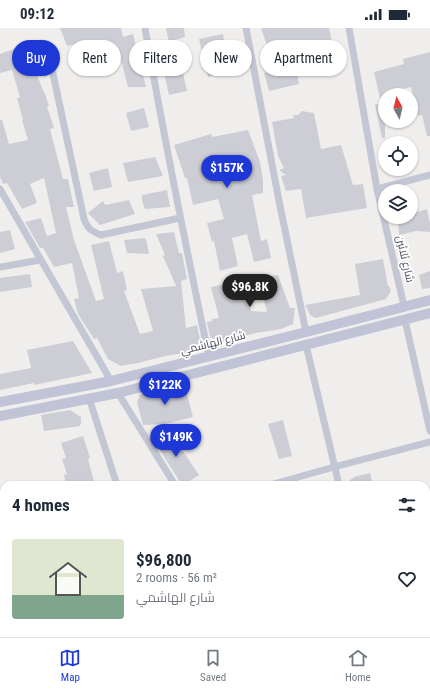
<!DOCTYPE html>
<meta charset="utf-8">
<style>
:root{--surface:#fff;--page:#f6f6f7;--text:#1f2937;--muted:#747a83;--line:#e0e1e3;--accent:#1e38d8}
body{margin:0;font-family:"Roboto Condensed",Cairo,sans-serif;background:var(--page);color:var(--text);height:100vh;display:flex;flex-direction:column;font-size:15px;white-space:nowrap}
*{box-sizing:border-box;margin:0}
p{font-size:13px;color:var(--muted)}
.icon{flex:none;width:22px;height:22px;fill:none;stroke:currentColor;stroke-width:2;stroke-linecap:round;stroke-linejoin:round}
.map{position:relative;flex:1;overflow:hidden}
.panel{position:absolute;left:0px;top:453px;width:430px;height:156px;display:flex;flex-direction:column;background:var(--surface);border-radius:12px 12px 0 0;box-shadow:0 1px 3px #0004}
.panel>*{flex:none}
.hud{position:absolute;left:12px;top:12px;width:406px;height:36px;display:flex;gap:8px}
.needle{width:26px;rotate:352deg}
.buttons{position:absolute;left:378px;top:60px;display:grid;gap:8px}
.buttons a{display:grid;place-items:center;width:40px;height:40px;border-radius:50%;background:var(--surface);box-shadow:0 1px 3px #0004;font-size:20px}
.price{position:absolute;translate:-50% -34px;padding:0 9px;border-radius:14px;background:var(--accent);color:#fff;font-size:13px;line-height:26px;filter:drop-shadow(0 1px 2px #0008)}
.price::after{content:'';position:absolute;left:50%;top:24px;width:12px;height:9px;margin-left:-6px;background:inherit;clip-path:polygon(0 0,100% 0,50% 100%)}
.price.current{background:#222;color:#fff}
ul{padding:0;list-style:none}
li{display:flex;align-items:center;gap:12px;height:100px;padding:0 12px}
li+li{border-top:1px solid var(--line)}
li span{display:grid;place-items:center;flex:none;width:112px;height:80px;border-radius:4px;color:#555}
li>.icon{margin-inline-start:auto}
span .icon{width:48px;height:48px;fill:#fffc;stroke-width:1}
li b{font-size:17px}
h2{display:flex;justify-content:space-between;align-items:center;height:48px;padding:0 12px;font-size:17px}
.tag{padding:0 14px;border-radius:18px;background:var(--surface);box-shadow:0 1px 3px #0004;font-size:14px;line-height:36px}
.tag.current{background:var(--accent);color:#fff}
.status{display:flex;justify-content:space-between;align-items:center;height:28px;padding:0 20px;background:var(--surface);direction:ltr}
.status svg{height:11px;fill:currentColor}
.dock{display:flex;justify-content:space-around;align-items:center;height:56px;border-top:1px solid var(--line);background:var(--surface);font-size:11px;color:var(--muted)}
.dock a{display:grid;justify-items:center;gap:2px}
.dock .current{color:var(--accent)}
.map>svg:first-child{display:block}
</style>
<div class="status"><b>09:12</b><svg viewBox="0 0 49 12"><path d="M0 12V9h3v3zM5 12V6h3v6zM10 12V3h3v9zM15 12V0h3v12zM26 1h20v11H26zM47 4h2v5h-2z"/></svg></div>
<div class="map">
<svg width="430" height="609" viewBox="0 0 430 609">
<rect width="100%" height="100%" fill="#f0eeed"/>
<path fill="#bbeddd" d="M4,530V605H169V609H0V531Z"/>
<g fill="#cdced5" fill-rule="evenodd">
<path d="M60,0H121L123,9L133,6L146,59H128L121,32L84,40L77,16L67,18Z"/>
<path d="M166,0H184L185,9L169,14Z"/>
<path d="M261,0H329L332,14L294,26L299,56L269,63L264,45L273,43L262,20L267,18Z"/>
<path d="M223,6L226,24L233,41L208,49L199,11Z"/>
<path d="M42,11L46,36L34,38L43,63H44L49,78L47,79L54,100L50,101L63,151H68L74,179H66L74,212L96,273L104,271L91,217L109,213L117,245L123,243L127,262L124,263L140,306L153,303L141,261L176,258L163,228L165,227L156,206L174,204L179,225H182L187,251L181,253L186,300L197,297L202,320L198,323L165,328L138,335L121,338L108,331L97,310L94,311L78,286L74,271L79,270L72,235L54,239L43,220H40L25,194L41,190L47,208L56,205L44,150L30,156L37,175L22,181L7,155L3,156L0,149V92H2L9,116L28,112L22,92H23L17,70L20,69L12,42L0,45V26Z"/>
<path d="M178,23L187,63L169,67L160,27Z"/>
<path d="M430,24V108H427L422,87L418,88L411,59L385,65V110H382L375,77L381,75L374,44L404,36L403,31Z"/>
<path d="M144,80L149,99L131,103L126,85Z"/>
<path d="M302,83L314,85L321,121L341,117L353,157L363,156L367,180L306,190L301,161L286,163L281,148L286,147L279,142L284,140L278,128L272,94L294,90L293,87H298Z"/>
<path d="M248,102L260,134L263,152V165L252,167L261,213L267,211L271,230L254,234L247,206L232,210L238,238L220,243L214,213L212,214L207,195L224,191L218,171L193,177L187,150H185L174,117L211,106L212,109Z"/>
<path d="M155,129L163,148L128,154L123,135Z"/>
<path d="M108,140L112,159L94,163L89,145Z"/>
<path d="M167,162L170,179L145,181L142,173V167Z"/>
<path d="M129,172L135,186L100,197L88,185L103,173L105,177Z"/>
<path d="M427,181L430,195V204L416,203L399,207L398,189H411V186Z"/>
<path d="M10,202L15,221L0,225V204Z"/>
<path d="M145,210L147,215L149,226L127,225L124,212Z"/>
<path d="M383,231L388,258H389L391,263L386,271L316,290L311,288L305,277L360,267L355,236Z"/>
<path d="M430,243V260L422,261L419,247Z"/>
<path d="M30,246L32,259L0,264V250Z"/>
<path d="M278,247L290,280H295L293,296L281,301L256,305L221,314L210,309L207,294L212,293V291L219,290L211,259L246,251V252ZM261,261L267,284L251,283L247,264Z"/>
<path d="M73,313L92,345L34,357V355L0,362V346L31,340L27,322Z"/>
<path d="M184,355L193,389L165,396L143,397L137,374L140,367Z"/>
<path d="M70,382L81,389V396L80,397V398L44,403L41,387Z"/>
<path d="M283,392L292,428L279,431L268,396Z"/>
<path d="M171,405L199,447L183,457H182L151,408Z"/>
<path d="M83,408L90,430L88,431L95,457H66L64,447L67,446L62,431L66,430L61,415Z"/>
<path d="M370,445L373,457H344L354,449Z"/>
</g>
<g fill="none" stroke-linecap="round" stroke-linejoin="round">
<g stroke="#c3c7d4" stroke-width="7">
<path d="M145,0C164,110 186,219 209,329"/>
<path d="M246,0L280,178L306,304"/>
<path d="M349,0L377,161L404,278"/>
<path d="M49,27L84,191C88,201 91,203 101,207L180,190"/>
<path d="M0,161L111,353"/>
<path d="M377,161L430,147"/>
<path d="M0,239L40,232"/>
<path d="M405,292L430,403"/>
<path d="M306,317L339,457"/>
<path d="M118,365L175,457"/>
<path d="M89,370L117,457"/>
<path d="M270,457L334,439L430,414"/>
<path d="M426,499H430"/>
<path d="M0,533L4,532"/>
<path d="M277,605V609"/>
<path d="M372,605V609"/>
<path d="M181,609V605"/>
</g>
<g stroke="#c0c4d6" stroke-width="10">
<path d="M0,374L111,353L306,304L430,272"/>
<path d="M0,388L118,365L430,285"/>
</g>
</g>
<g text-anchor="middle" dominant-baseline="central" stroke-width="3.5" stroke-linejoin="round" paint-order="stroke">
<g font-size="11" fill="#464a5a" stroke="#fff">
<text transform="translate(405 231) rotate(77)">شارع ثلاثين</text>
<text transform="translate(213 315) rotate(-14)">شارع الهاشمي</text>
</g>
</g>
</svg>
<div class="buttons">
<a><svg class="needle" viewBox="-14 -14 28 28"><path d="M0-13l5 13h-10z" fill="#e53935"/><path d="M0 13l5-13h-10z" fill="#747a83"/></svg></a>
<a><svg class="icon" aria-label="locate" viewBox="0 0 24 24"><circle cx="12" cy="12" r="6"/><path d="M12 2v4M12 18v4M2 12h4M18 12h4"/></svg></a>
<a><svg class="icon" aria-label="layers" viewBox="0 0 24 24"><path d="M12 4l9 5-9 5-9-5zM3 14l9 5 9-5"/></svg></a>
</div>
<b class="price" style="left:227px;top:161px">$157K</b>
<b class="price current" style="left:250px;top:280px">$96.8K</b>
<b class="price" style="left:165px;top:378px">$122K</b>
<b class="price" style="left:176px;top:430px">$149K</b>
<div class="hud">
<a class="tag current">Buy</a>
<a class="tag">Rent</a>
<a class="tag">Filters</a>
<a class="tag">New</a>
<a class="tag">Apartment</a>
</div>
<section class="panel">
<h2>4 homes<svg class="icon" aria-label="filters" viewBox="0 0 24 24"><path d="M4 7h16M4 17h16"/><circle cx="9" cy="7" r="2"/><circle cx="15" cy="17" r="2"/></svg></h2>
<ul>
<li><span style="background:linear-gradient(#dfe7d0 70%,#7fa58c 0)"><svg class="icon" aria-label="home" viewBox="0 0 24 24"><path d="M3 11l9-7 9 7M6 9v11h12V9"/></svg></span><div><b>$96,800</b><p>2 rooms · 56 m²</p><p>شارع الهاشمي</p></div><svg class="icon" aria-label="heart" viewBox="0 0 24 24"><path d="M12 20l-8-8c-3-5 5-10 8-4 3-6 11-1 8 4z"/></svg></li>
</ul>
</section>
</div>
<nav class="dock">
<a class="current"><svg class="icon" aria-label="map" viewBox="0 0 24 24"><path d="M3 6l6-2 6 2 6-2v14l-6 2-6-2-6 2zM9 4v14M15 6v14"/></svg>Map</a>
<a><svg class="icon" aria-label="saved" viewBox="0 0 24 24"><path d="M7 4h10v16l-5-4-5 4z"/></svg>Saved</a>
<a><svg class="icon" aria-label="home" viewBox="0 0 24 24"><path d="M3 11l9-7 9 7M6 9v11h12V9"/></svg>Home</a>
</nav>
